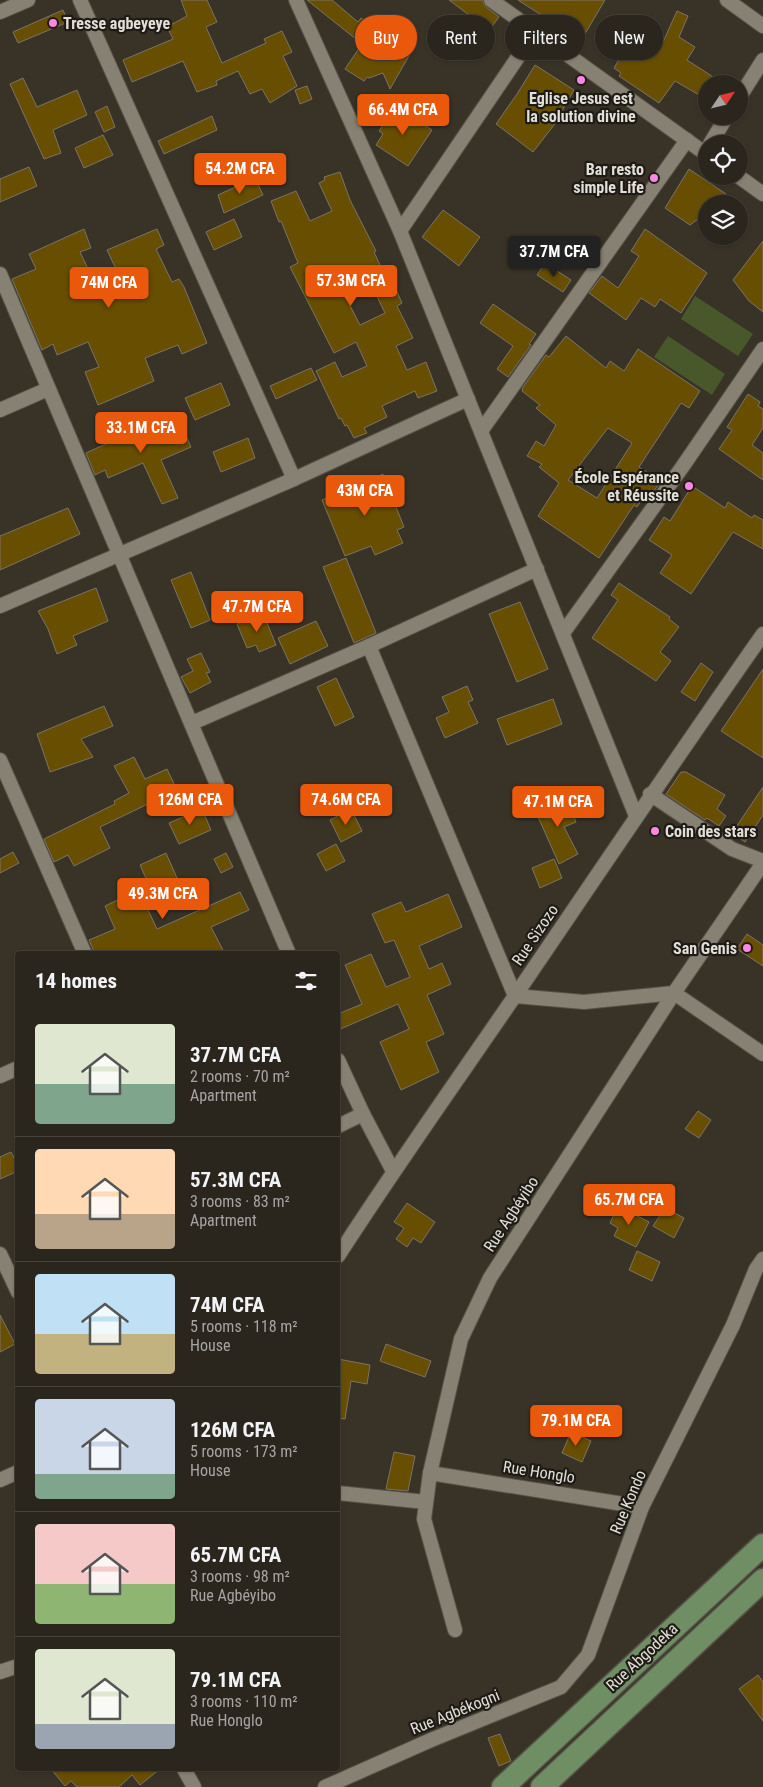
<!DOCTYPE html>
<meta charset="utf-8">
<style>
:root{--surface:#2b261d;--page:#37322a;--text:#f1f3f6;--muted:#a6a5a4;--line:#47433b;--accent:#ea580c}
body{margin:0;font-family:"Roboto Condensed",sans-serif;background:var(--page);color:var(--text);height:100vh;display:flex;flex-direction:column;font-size:19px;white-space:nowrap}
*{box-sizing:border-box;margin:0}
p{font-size:16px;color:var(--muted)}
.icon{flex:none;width:28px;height:28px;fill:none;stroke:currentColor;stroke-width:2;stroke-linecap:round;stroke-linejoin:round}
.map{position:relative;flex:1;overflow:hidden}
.sheet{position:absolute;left:15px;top:951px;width:325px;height:820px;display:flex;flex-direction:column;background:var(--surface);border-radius:5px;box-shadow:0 1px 4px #0004,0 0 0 1px var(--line)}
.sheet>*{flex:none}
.guide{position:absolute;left:355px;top:15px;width:332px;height:45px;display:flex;gap:10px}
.needle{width:32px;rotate:55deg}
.controls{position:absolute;left:698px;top:75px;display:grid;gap:10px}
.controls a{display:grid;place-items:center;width:50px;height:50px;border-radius:50%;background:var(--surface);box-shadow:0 1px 4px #0004,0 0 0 1px var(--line);font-size:25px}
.price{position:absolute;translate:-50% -42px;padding:0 11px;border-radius:5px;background:var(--accent);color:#fff;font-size:16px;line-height:32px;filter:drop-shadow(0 1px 2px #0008)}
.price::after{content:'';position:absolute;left:50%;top:30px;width:15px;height:11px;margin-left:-8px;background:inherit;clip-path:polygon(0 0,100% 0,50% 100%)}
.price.on{background:#222;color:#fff}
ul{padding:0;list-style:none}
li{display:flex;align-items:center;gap:15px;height:125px;padding:0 20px}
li+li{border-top:1px solid var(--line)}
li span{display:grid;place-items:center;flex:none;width:140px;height:100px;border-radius:5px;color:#555}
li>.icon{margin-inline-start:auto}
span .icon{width:60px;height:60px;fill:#fffc;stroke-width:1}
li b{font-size:21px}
h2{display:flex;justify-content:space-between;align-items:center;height:60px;padding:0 20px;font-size:21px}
.tag{padding:0 18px;border-radius:22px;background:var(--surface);box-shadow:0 1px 4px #0004,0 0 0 1px var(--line);font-size:18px;line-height:45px}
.tag.on{background:var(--accent);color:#fff}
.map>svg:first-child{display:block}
</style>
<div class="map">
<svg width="763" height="1787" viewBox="0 0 763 1787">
<rect width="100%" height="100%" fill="#393327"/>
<g fill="#48582a">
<path d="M695,296L753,334L738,356L681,319Z"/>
<path d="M668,336L725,374L712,395L654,357Z"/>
</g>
<g fill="#684e01" stroke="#7a7466" fill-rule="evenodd">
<path d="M181,0H207L217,22L206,27L222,63L266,43L264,39L282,31L292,52L283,56L297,86L270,103L262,89L250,94L238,71L216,81L217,85L197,92L183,61L132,82L123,60L173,39L167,27L187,16Z"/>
<path d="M307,0H332L358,22L361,18L372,26L371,28L410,54L390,89L383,73L369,78L367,77L364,81L345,69L362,44Z"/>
<path d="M449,0H482L486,7L499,17L489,30Z"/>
<path d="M518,0H605L579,44L544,21L546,18Z"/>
<path d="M63,10L68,22L18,43L13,32Z"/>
<path d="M677,11L688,16L679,37L695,47L687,60L724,84H706V99L675,81L659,103L619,76L621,73L614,68L638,28L663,42Z"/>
<path d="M535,65L574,90L554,125L533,152L496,124L517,94Z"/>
<path d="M23,78L37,107L77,90L87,115L53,130L61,153L44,159L10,84Z"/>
<path d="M307,86L312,99L300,104L295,90Z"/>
<path d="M107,106L115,127L104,132L95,112Z"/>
<path d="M396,106L432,130L408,166L376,145L383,134L379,131Z"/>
<path d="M212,116L217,130L164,154L158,141Z"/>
<path d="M103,135L113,155L84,168L75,148Z"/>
<path d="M29,167L37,186L0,202V179Z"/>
<path d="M689,169L726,194L719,204H706V213L690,225L665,208Z"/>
<path d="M340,172L350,200L376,251L374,252L385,276L389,274L402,303L397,306L413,338L396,346L407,370L426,362L437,391L418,398L415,391L382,406L387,417L364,428L367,433L354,438L347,425L345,426L341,418L339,419L316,371L335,362L342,377L367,366L356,342L334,353L290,267L298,263L281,221L279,222L271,201L296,191L310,221L332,211L319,183L325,180L324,177ZM369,280L385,313L360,325L343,292Z"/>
<path d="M255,178L263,195L224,213L218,195Z"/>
<path d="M443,210L480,237L459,266L422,237Z"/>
<path d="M234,219L242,237L214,250L206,232Z"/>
<path d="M84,229L91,248L80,252L92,277L115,267L107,250L157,229L164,245L156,249L172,282L179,279L184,287L207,343L182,354L178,345L145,358L154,381L98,405L85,372L99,367L88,342L57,355L53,344L42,350L12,279L36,269L29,254Z"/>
<path d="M645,229L707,273L681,313L660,299L655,307L641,298L626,320L589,293L602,276L618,288L639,256L631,251Z"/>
<path d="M763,241V312L749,301L733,280Z"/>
<path d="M545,263L571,280L563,292L537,275Z"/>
<path d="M493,304L536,334L529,344L531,345L508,377L497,369L513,346L480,323Z"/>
<path d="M566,336L606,368L610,361L624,371L638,349L700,391L689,408L681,403L639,467L661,481L648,499L644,496L637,507L634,505L599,558L538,516L559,483L539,467L542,464L527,456L536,441L544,446L556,425L536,408L540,405L522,391L523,387L546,355L549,357ZM608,428L632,443L597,498L568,480Z"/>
<path d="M311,368L317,380L276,399L270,386Z"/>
<path d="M221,383L230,405L195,420L185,398Z"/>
<path d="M748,394L760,402L758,406L763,409V428L752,445L763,453V480L719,449L732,430L727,427Z"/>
<path d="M147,415L156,436L181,425L191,447L161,460L178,498L162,504L143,463L108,478L105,470L95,475L86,453L117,439L113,430Z"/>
<path d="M248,438L255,458L221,472L213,452Z"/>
<path d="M383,474L404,527L397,530L403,543L375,555L371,546L345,556L322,500Z"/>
<path d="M692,486L725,508L728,502L752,518L754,515L763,520V549L733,532L691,594L660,573L672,555L649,540L664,517L670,521Z"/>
<path d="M68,508L80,534L0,570V536Z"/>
<path d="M346,558L376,633L354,643L323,567Z"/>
<path d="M191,572L210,620L191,628L171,580Z"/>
<path d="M619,583L670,617L669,619L679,627L660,652L671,661L656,681L592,638L618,600L611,595Z"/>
<path d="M96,588L108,621L73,636L77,645L57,654L48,629L38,611Z"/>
<path d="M520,602L548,669L517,682L489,614Z"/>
<path d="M263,613L276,645L259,652L256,645L247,648L237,624Z"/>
<path d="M316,621L328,646L290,664L278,638Z"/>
<path d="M201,653L210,672L206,673L211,682L190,693L181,677L193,671L187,659Z"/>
<path d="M701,663L713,672L695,701L681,692Z"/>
<path d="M763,669V758L721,731Z"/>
<path d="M336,678L354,717L335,726L317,687Z"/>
<path d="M467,686L473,700L468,702L478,723L445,738L436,718L449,712L442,697Z"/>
<path d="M553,699L562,724L507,745L497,719Z"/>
<path d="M104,706L113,726L81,739L93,757L50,772L37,734Z"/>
<path d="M134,757L145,779L167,769L177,790L100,827L110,848L74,866L68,855L54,862L44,839L115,804L114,801L129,793L114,766Z"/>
<path d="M681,772H686L725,795L717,809L726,816L719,826L707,818L705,820L666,794Z"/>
<path d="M763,787V815L745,842L732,833Z"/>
<path d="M567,798L576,822L564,827L578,854L559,864L535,810Z"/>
<path d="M202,809L211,830L179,844L169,823Z"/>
<path d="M351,809L362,831L341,842L330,820Z"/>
<path d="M336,844L345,861L326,871L317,854Z"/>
<path d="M13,852L19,863L0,873V859Z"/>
<path d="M166,853L177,878L173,880L180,894L148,910L157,929L240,892L249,910L211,927L225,954H95L89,940L115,929L105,906L149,885L140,865Z"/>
<path d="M226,853L233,867L221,873L214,859Z"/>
<path d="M554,859L562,878L540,888L532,868Z"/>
<path d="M448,894L462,927L419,946L429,969L442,963L451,984L427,995L444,1034L426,1042L439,1072L401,1090L380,1042L409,1029L398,1004L338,1030V1014L362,1004L345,965L371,954L386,987L410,977L394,940L385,943L372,914L401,902L406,912Z"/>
<path d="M747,934L763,945V966L737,949Z"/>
<path d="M698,1111L711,1120L699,1138L685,1129Z"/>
<path d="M11,1152L18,1165V1171L0,1179V1157Z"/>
<path d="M407,1203L435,1222L421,1243L413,1238L407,1247L396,1239L404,1228L394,1222Z"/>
<path d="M618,1206L649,1222L636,1247L614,1236L618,1228L610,1223Z"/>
<path d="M665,1208L684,1218L674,1238L653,1226Z"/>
<path d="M637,1251L660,1262L652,1281L629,1270Z"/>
<path d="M0,1315L15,1344L0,1352Z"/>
<path d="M386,1344L431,1361L425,1377L380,1361Z"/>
<path d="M338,1359L370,1365L367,1384L351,1381L345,1419L338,1418Z"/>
<path d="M571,1432L591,1441L582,1462L562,1453Z"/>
<path d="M394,1452L415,1456L408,1491L386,1489Z"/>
<path d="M758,1675L763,1682V1721L739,1689Z"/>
<path d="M500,1734L511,1761L499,1766L488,1738Z"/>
<path d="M51,1769H160L140,1785L132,1775L119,1787H77L71,1781L65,1786Z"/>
</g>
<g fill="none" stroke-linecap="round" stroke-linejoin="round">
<defs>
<g id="street">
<path d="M80,0L294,479"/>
<path d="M296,0L400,231L636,816"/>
<path d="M491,0L706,154"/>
<path d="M727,0L763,26"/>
<path d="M0,12L28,0"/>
<path d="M739,98L763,60"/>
<path d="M710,144L727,116"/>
<path d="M738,176L763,194"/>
<path d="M400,231L535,32"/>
<path d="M0,274L289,954"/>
<path d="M0,410L48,389"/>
<path d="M481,431L687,140"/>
<path d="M0,606L294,479L468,399"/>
<path d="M563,633L683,466L763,349"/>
<path d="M369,646L515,996L584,1002L674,993"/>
<path d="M192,723L369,646L537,569"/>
<path d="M0,760L85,954"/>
<path d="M650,794L732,849L763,861"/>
<path d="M674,993L763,1054"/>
<path d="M338,1060L363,1114L393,1171"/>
<path d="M0,1076L18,1068"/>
<path d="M338,1126L363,1114"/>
<path d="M0,1254L18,1292"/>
<path d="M338,1256C396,1166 458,1079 519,990C600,871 680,752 763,634"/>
<path d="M430,1473L642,1507"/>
<path d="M0,1480L18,1472"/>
<path d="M338,1493L426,1502"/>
<path d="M455,1630L424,1519L430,1473L461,1339L490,1278L674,993L763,863"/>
<path d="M0,1672L18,1666"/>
<path d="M184,1769L194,1787"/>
<path d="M325,1787L431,1740L561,1687L588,1655L642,1507L733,1325L756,1269L763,1259"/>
</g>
<g id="primary">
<path d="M503,1787L763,1545"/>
<path d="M542,1787L763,1580"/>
</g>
</defs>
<use href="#street" stroke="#565248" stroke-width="16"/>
<use href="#primary" stroke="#565248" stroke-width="25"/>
<use href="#street" stroke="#878173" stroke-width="14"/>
<use href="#primary" stroke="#6f8e64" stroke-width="22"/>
</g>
<g fill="#fb87e5" stroke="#1e1b16" stroke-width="2">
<circle cx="53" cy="23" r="5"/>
<circle cx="581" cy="80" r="5"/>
<circle cx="654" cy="178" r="5"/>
<circle cx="689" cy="486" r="5"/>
<circle cx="655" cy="831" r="5"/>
<circle cx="747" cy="948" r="5"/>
</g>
<g text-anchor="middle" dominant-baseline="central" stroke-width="4.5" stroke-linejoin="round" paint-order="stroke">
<g font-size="16" font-weight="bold" fill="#e2dfd7" stroke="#1e1b16" text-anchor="end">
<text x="63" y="23" text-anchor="start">Tresse agbeyeye</text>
<text x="581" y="98" text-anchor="middle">Eglise Jesus est<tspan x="581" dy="18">la solution divine</tspan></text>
<text x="644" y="169">Bar resto<tspan x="644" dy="18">simple Life</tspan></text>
<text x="679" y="477">École Espérance<tspan x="679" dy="18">et Réussite</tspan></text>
<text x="665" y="831" text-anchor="start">Coin des stars</text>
<text x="737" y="948">San Genis</text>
</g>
<g font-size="16" fill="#e2dfd7" stroke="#1e1b16">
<text transform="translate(535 935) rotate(-56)">Rue Sizozo</text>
<text transform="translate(511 1214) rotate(-57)">Rue Agbéyibo</text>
<text transform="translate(539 1472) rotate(9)">Rue Honglo</text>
<text transform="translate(628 1502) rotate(-67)">Rue Kondo</text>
<text transform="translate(642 1657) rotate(-43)">Rue Abgodeka</text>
<text transform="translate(455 1712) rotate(-22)">Rue Agbékogni</text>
</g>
</g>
</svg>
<div class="controls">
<a><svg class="needle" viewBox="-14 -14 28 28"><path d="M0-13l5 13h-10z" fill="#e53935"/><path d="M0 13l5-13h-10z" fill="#a6a5a4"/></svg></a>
<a><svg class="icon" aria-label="locate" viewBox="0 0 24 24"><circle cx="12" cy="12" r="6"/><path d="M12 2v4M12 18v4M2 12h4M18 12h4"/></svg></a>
<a><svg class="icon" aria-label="layers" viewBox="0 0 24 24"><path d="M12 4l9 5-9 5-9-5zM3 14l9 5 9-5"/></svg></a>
</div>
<b class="price" style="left:403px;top:136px">66.4M CFA</b>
<b class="price" style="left:240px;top:195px">54.2M CFA</b>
<b class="price on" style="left:554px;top:278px">37.7M CFA</b>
<b class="price" style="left:351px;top:307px">57.3M CFA</b>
<b class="price" style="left:109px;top:309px">74M CFA</b>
<b class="price" style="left:141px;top:454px">33.1M CFA</b>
<b class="price" style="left:365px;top:517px">43M CFA</b>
<b class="price" style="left:257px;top:633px">47.7M CFA</b>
<b class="price" style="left:190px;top:826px">126M CFA</b>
<b class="price" style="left:346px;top:826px">74.6M CFA</b>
<b class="price" style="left:558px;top:828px">47.1M CFA</b>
<b class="price" style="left:163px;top:920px">49.3M CFA</b>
<b class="price" style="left:629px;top:1226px">65.7M CFA</b>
<b class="price" style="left:576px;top:1447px">79.1M CFA</b>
<div class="guide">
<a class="tag on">Buy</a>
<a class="tag">Rent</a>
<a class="tag">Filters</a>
<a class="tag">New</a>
</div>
<section class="sheet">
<h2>14 homes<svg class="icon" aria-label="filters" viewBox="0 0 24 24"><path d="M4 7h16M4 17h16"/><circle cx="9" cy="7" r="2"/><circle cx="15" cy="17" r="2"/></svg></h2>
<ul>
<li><span style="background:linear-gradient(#dfe7d0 60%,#7fa58c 0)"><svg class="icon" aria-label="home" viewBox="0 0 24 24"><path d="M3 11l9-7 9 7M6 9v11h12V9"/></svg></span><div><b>37.7M CFA</b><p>2 rooms · 70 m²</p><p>Apartment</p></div></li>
<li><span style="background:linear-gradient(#ffd9b3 65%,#b9a48a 0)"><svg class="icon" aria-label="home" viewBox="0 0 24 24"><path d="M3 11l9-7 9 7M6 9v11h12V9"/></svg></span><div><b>57.3M CFA</b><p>3 rooms · 83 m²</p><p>Apartment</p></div></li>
<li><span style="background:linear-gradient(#bfe0f5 60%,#c2b280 0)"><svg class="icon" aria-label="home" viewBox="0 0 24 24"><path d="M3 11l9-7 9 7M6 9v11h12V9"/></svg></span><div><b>74M CFA</b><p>5 rooms · 118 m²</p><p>House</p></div></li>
<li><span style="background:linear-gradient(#c9d6e8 75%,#7fa58c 0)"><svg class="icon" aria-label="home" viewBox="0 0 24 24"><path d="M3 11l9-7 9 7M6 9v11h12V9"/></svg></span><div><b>126M CFA</b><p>5 rooms · 173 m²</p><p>House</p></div></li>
<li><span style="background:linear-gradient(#f6c9c9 60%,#8fb573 0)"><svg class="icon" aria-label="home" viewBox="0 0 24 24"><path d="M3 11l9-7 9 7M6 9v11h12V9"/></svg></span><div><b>65.7M CFA</b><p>3 rooms · 98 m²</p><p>Rue Agbéyibo</p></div></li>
<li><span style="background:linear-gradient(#dfe7d0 75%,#9aa5b1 0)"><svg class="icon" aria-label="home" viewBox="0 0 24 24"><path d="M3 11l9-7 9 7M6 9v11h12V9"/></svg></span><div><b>79.1M CFA</b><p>3 rooms · 110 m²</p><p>Rue Honglo</p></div></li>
</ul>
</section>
</div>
